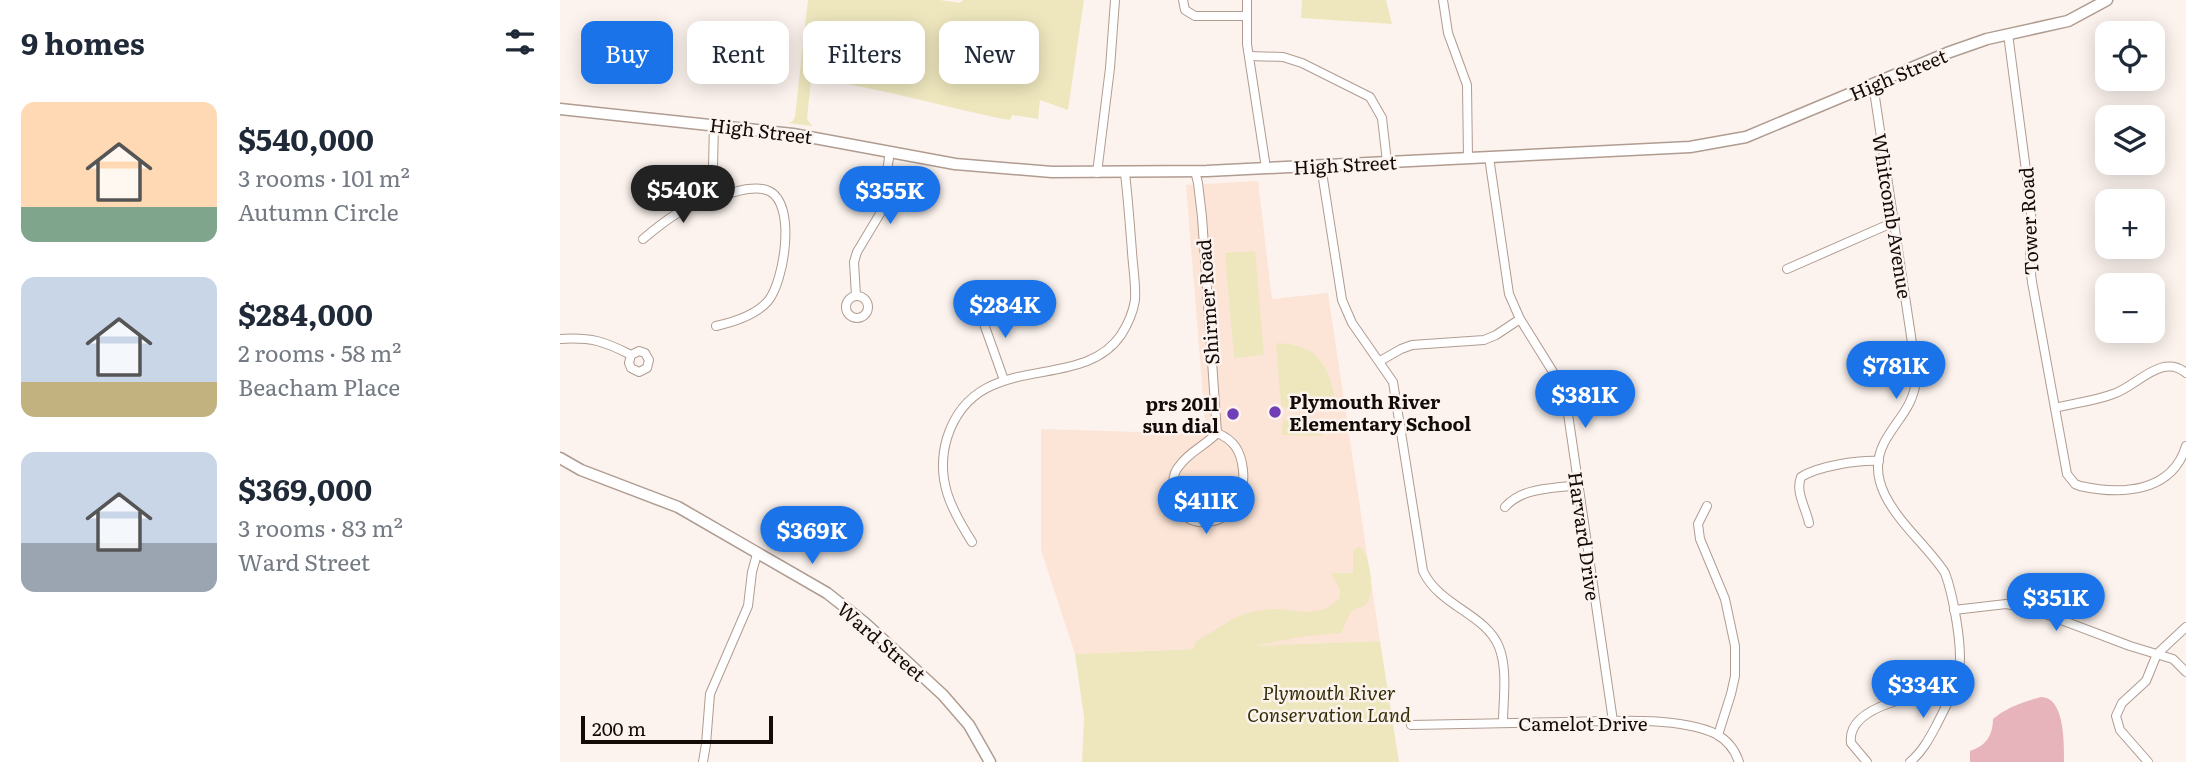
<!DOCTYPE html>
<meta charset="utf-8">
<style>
:root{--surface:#fff;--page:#f2f2f3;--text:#1f2937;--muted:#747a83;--accent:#1a73e8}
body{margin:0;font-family:Literata,serif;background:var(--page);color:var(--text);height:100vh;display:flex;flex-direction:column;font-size:26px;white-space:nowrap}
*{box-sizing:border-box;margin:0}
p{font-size:23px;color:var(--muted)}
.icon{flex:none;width:38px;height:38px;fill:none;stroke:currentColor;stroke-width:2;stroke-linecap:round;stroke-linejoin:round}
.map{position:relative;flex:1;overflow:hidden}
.side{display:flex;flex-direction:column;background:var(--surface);width:560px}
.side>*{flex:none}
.banner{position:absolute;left:21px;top:21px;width:665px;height:63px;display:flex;gap:14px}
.tools{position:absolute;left:1535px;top:21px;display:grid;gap:14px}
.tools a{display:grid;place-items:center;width:70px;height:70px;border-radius:14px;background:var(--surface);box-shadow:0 4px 18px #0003;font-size:35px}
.scale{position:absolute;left:21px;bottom:18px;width:192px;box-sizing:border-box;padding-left:7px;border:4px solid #120b08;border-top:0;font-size:19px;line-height:24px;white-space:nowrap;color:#120b08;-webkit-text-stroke:5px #fcf3ee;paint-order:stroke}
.price{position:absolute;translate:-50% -60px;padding:0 16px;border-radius:24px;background:var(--accent);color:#fff;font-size:23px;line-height:46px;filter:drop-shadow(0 2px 4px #0008)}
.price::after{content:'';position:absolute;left:50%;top:42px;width:21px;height:16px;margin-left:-10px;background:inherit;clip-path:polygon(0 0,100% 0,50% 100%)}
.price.current{background:#222;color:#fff}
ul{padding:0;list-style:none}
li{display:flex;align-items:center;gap:21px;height:175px;padding:0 21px}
li span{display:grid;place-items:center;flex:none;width:196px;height:140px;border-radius:14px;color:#555}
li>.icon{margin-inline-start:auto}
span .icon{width:84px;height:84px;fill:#fffc;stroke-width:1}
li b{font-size:30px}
h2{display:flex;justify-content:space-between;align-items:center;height:84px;padding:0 21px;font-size:30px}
.tag{padding:0 24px;border-radius:14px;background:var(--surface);box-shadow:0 4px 18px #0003;font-size:24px;line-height:63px}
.tag.current{background:var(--accent);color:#fff}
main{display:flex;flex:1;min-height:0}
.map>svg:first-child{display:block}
</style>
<main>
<section class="side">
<h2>9 homes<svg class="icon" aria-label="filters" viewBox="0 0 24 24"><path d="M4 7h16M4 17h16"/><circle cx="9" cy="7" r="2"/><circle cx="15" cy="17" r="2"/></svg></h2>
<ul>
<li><span style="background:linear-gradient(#ffd9b3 75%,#7fa58c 0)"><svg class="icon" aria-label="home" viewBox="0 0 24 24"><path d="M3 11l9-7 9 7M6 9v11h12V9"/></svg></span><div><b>$540,000</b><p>3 rooms · 101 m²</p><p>Autumn Circle</p></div></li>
<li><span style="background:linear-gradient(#c9d6e8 75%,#c2b280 0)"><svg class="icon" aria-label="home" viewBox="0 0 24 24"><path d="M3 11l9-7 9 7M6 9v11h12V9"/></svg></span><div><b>$284,000</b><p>2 rooms · 58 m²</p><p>Beacham Place</p></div></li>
<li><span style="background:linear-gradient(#c9d6e8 65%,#9aa5b1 0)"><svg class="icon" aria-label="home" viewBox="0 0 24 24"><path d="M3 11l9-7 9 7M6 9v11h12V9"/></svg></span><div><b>$369,000</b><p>3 rooms · 83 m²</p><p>Ward Street</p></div></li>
</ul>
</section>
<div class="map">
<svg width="1626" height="762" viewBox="0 0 1626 762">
<rect width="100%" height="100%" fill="#fcf3ee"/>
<path fill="#fce5d7" d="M698,181L712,299L768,293L820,641L515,654L481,550V429L646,434L626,185Z"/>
<g fill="#eee7be">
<path d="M248,0H380L400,3L403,0H524L508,110L480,100L478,119L452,115L450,120C383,108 319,86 251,79L247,119L252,126L228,123L232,122L235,117Z"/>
<path d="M742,0H826L832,24L741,18Z"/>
<path d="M695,251L704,355L674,358L665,253Z"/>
<path d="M716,343C759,344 769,366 776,404L727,409L721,405Z"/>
<path d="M723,420L762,421V436L722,435Z"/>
<path d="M800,547C810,555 816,594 806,604C802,608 794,608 791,612C787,617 785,627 781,633L739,637L694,646L820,641L839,762H522L524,717L515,654L633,649L637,640C656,632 671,616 691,612C700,611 710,609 719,609C743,611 763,618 780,597V590L771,573H793V550Z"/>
</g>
<path fill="#e8b4bc" d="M1481,697C1505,697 1504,744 1504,762H1410V751C1426,746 1433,735 1433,719C1445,708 1465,701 1481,697Z"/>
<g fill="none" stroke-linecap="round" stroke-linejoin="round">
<defs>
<g id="street">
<path d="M623,0L625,10L635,16H686"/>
<path d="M687,0V44L706,168"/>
<path d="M883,0L888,33L907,85L908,158"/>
<path d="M1448,34L1471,208C1472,233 1468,257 1472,282L1507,474L1515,484L1520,486C1561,495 1612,493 1626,446"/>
<path d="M689,56L723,57L742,63L810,97L822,118L827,162"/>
<path d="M1313,84L1357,376C1353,409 1338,417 1324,443C1298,494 1362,536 1385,573C1393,594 1403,648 1399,670C1395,690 1385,708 1376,726C1369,739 1362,752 1350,762"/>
<path d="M154,124L153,166L157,197C172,193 194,184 209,191C237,204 224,282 208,301C196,315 174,322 156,326"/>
<path d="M929,157L949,294L960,319L1003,388L1006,400L1053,721"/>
<path d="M761,166L782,300L792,323L833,382L863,571C879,606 926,614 939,647C948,670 943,700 943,723"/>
<path d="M635,171L638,183L642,217L657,433C646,445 629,452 620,465C615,470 613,478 613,485C608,538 689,536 683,470C681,451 674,440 657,433"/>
<path d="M537,173L550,68L555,0"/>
<path d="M83,239C108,218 124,206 157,197"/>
<path d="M1227,269L1334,222"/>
<circle cx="297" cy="307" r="11"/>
<path d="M296,296L294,262L297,252L321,212L330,151"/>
<path d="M419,310L444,380"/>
<path d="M0,339C31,337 44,341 71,355L79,351L85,353L89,360L87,368L79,372L71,368L69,363L71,355"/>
<path d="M820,361L841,349L852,345L924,340L936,335L960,319"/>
<path d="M1308,366L1355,353"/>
<path d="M1495,408C1514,403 1535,401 1553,394C1576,387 1602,352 1626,373"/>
<path d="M1147,506L1138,524L1140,539L1165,599L1175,646V676L1171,694L1158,735"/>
<path d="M945,507C963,487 992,489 1017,485"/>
<path d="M1249,523C1246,508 1235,492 1241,477C1258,466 1298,460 1319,461"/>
<path d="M412,542C391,509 375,479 387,438C416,346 520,395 561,335C568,324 573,313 575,300C576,284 573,268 572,252C570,226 568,199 565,173"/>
<path d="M1394,610L1446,604L1472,609L1570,646L1613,659L1626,672"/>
<path d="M851,725C903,724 955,723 1007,722C1048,721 1118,716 1156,734C1167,740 1175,750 1179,762"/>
<path d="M143,762L146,744L150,694L188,606L192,572L197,554"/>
<path d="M1307,762L1291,743C1286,704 1365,693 1393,691"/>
<path d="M1588,762L1560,730L1556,716L1562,703L1586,681L1597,654L1626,627"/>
</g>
<g id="secondary">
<path d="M0,109L233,134L395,164L492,172L647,171L1130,147L1186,137L1387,53L1427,39L1508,21L1547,0"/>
<path d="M0,458L21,470L118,507L267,593L305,623L383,695L409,725L430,762"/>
</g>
</defs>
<use href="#street" stroke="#b09c91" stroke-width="10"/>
<use href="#secondary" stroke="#b09c91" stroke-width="13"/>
<use href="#street" stroke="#fff" stroke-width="8"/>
<use href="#secondary" stroke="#fff" stroke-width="10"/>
</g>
<g fill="#703fb7" stroke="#fcf3ee" stroke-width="2.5">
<circle cx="715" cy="412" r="7"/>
<circle cx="673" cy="414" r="7"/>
</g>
<g text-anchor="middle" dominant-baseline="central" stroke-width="5" stroke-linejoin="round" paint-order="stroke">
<g font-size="19" fill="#120b08" stroke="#fcf3ee">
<text transform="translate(1338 74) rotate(-23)">High Street</text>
<text transform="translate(201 130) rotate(7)">High Street</text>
<text transform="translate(785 164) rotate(-3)">High Street</text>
<text transform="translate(1333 216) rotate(81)">Whitcomb Avenue</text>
<text transform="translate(1468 221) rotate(-93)">Tower Road</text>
<text transform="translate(647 302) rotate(-94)">Shirmer Road</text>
<text transform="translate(1025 536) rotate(82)">Harvard Drive</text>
<text transform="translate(322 641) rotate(41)">Ward Street</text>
<text x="1023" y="723">Camelot Drive</text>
</g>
<g font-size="19" font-weight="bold" fill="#120b08" stroke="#fcf3ee" text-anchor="start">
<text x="729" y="401">Plymouth River<tspan x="729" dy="22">Elementary School</tspan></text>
<text x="659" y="403" text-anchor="end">prs 2011<tspan x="659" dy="22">sun dial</tspan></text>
</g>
<g font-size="19" font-style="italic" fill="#342e07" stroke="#fcf3ee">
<text x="769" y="692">Plymouth River<tspan x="769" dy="22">Conservation Land</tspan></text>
</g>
</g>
</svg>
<div class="tools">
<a><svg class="icon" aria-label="locate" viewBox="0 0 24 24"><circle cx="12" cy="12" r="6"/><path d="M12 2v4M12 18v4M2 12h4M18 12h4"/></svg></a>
<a><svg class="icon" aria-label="layers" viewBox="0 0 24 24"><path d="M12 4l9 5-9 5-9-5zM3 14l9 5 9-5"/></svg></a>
<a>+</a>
<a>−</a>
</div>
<div class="scale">200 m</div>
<b class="price current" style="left:123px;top:225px">$540K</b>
<b class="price" style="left:330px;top:226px">$355K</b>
<b class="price" style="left:445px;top:340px">$284K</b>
<b class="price" style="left:1336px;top:401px">$781K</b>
<b class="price" style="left:1025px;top:430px">$381K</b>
<b class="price" style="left:646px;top:536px">$411K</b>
<b class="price" style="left:252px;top:566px">$369K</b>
<b class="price" style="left:1496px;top:633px">$351K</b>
<b class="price" style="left:1363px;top:720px">$334K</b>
<div class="banner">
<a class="tag current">Buy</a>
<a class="tag">Rent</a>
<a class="tag">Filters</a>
<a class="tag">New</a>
</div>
</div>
</main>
